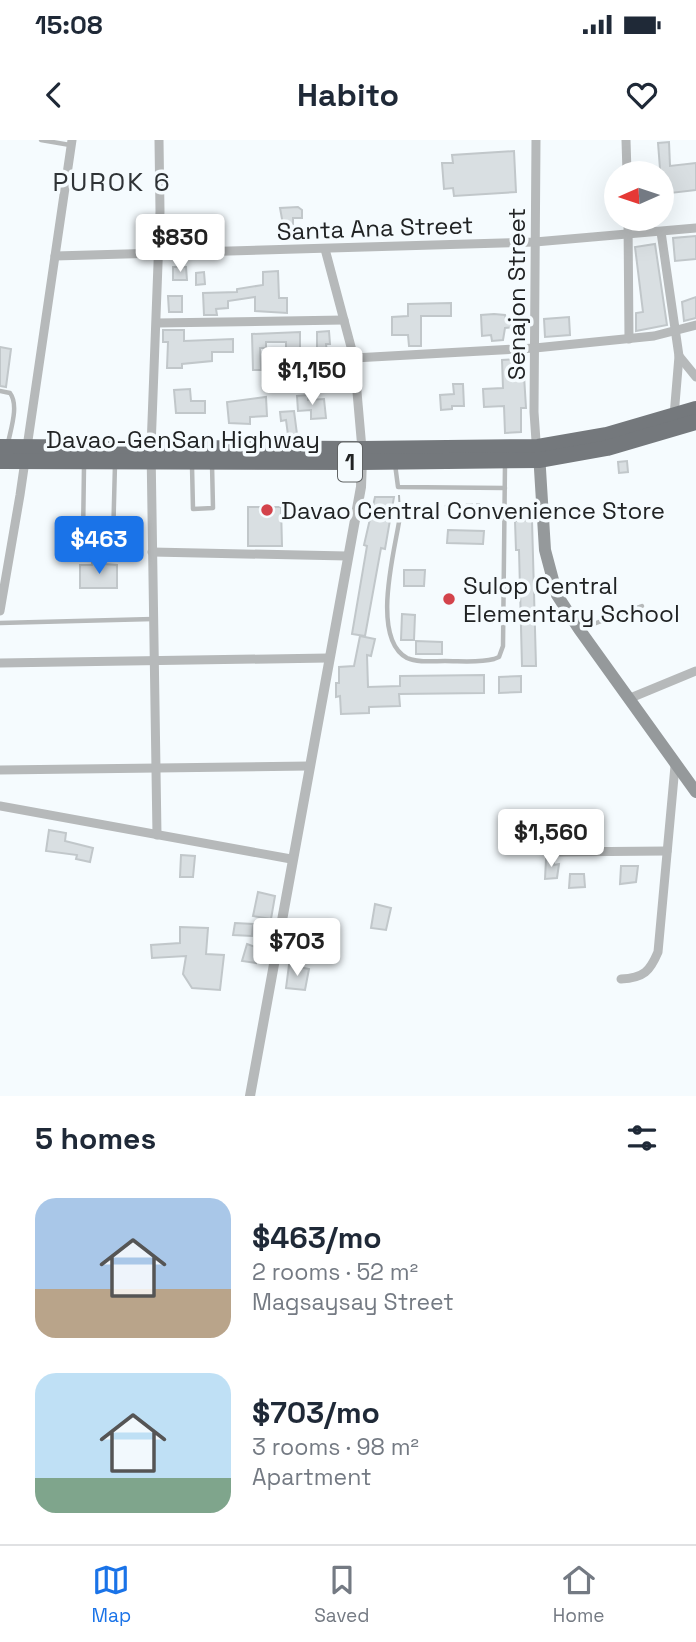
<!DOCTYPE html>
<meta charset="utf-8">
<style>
:root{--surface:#fff;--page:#f6f6f7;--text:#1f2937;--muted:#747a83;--line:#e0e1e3;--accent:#1a73e8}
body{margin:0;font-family:"Space Grotesk",sans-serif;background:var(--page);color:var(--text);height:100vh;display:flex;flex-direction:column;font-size:26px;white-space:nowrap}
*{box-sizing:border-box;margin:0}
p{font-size:23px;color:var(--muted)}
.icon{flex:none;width:38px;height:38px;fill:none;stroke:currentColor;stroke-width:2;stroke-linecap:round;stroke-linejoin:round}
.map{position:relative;height:956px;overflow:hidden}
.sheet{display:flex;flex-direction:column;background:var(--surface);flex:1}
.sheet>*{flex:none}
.needle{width:46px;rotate:267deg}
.fabs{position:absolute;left:604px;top:21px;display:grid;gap:14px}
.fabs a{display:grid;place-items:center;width:70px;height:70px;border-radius:50%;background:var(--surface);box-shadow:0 7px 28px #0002;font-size:35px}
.price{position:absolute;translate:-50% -60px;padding:0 16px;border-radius:7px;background:#fff;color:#222;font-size:23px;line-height:46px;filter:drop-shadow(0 2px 4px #0008)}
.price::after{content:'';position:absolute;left:50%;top:42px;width:21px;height:16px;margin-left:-10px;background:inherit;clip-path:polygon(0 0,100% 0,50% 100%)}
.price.on{background:var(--accent);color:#fff}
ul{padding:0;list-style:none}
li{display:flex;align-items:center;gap:21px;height:175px;padding:0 35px}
li span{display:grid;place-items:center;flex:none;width:196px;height:140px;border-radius:21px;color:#555}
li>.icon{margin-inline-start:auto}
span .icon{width:84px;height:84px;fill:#fffc;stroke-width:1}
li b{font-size:30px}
h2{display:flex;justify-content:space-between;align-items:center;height:84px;padding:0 35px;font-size:30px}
.status{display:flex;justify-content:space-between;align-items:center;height:49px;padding:0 35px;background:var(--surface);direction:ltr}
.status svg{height:19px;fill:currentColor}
header{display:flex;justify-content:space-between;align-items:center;height:91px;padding:0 35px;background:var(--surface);font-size:32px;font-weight:600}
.tabs{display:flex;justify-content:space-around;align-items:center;height:98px;border-top:2px solid var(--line);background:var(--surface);font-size:19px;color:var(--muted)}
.tabs a{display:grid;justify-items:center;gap:4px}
.tabs .on{color:var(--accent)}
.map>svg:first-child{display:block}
</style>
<div class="status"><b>15:08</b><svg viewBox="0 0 49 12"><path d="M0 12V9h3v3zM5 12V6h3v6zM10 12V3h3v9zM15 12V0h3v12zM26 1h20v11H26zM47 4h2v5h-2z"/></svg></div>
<header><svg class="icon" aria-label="back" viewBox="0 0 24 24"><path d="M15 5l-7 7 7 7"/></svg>Habito<svg class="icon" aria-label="heart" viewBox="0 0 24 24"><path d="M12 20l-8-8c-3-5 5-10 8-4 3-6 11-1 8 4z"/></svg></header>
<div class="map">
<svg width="696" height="956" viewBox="0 0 696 956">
<rect width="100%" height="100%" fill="#f5fbfe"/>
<g fill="#d9dfe2" stroke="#c1c7ca" stroke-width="2">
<path d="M669,2L670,26L696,23V50L662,54L658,3Z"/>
<path d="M514,11L516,52L454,56L453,48L444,49L442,23H453L452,15Z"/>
<path d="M298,67L302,70V78H293V90H284L280,68Z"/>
<path d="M199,80H212V95L199,96Z"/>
<path d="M696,96V119L675,121L673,98Z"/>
<path d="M655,104L667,185L636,191V173L643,172L635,107Z"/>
<path d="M173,127H186L187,140H173Z"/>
<path d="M278,131L279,158H287V173L255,171V157L228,161V168L216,169L217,175H204L203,153L237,152V149L263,145V132Z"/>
<path d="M204,132L205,144L196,145V133Z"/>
<path d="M168,156H182V172H169Z"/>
<path d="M696,157V178L684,181L682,162Z"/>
<path d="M451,163V176H421V206H409L408,195H392V177L408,176V164Z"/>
<path d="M494,174L505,175L506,179L513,177L518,178V187L505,188L503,200L492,201L491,195L482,196L481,175Z"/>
<path d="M569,177L570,195L545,197L544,179Z"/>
<path d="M163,190H184V201L233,199V212H212V221L182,224V228H167L168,202H163Z"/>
<path d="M329,191L330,204H326L327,212L317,213V192Z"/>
<path d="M300,192V220H286V202H266V208H260L261,230H253L252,194Z"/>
<path d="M0,207L11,209L6,247L0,246Z"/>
<path d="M523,219L526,268H521V292L505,293L504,266L484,267L483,249L503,248L502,220Z"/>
<path d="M453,244H463L464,266H452V269L441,270L440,255L454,254Z"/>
<path d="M190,249L191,261H205V273H176L174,250Z"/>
<path d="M308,255V260L324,259L326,278L311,279V270L298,271L297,256Z"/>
<path d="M266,257L267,276L250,277V284L229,283L227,262Z"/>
<path d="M294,271L297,294L288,295L286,280L281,281L280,272Z"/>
<path d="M627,321L628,332L619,333L618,322Z"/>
<path d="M375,357H394L385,409L381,408L365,496L352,494L367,406L364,405Z"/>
<path d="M248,367H281L282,406H248Z"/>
<path d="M532,380L536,526H522L519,410H516L515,381Z"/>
<path d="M448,390L484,391L483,404L447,403Z"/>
<path d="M92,420H104V424L117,425V448H80V425H92Z"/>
<path d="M404,430H425L424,446H404Z"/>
<path d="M402,474L415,475L414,500H401Z"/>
<path d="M360,496L375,499L371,516L367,515L368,547L400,546V536L484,535V553L399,554L400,566L369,567V573L341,574L340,556L336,557V543H339V527L354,526Z"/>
<path d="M416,501L442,502V514H416Z"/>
<path d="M521,536V552L499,553V537Z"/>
<path d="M589,689V705H572L573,690Z"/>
<path d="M49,690L66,693L65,701L93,708L90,722L76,719L77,715L46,711Z"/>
<path d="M181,715L195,716L193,737H180Z"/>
<path d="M546,719H554V725L559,724L557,738L545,739Z"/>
<path d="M621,726H638L636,742L620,744Z"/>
<path d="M570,734H584L585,747L569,748Z"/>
<path d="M258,752L275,756L271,779L253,776Z"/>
<path d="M375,764L391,768L386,790L371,788Z"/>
<path d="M235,783L253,784L252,796L233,795Z"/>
<path d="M180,787L208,788L206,814L224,815L220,850L192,848L183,834L186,816L152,818L151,805L180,803Z"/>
<path d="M247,804L258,808L256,823L242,821Z"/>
<path d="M289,825L309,829L305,850L286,848Z"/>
</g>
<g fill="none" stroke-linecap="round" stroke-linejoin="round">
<g stroke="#b0b5b7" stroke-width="2" stroke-dasharray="7 3.5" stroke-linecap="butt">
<path d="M399,355L400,374"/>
<path d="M405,377L428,367L480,364"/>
</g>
<g stroke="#b6b9ba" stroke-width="4.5">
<path d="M41,0L70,5"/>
<path d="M0,251L10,253C19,265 11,288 8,303"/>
<path d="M395,324L398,347L505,348"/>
<path d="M84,326L83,398L86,406C94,410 107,409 113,401L115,324"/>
<path d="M192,326L193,369L213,368L212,324"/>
<path d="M399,382C394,413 371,499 407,518C418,523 433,521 445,521C461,521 479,523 494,519L499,517L503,506L505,324"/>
<path d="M0,483L153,479"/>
<path d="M580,489L642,466"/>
</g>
<g stroke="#b6b9ba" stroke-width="9">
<path d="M536,0L534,272L536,301L538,307"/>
<path d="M626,0L627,33"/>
<path d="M628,79L629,199"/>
<path d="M661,92L679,216L674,276"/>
<path d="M325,109L354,218L362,309"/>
<path d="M55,116L535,102L696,88"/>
<path d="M157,183L344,180"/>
<path d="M679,216L696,237"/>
<path d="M354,218L535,208L654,196L696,185"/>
<path d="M152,412L347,416"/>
<path d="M0,471L20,355L72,0"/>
<path d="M0,523L328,518"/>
<path d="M628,559L696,531"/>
<path d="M0,630L309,626"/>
<path d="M0,666L291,719"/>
<path d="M157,695L151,308L160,71L159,0"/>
<path d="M552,712L667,711"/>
<path d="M621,839C644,838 650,831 658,812L675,626"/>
</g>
<path stroke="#b6b9ba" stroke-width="10" d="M250,956L361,347L362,318"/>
<path stroke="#95999b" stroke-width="12" d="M539,313L545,410L557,455L579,489L696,652"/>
<g stroke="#74787c" stroke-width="16">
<path d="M0,307L362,309L538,307L607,295L696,269"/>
<path d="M0,321L362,322L540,320L607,308L696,282"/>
</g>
</g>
<g fill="#d3434b" stroke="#f5fbfe" stroke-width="2.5">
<circle cx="267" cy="370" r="7"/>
<circle cx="449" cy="459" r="7"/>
</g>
<g text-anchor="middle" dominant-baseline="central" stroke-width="7" stroke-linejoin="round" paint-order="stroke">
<rect fill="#f5fbfe" stroke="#616465" stroke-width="2" x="338" y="302.5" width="24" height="39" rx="5"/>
<g font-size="23" font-weight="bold" fill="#212324">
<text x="350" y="322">1</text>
</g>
<g font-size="24" fill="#212324" stroke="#f5fbfe">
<text transform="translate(375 88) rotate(-2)">Santa Ana Street</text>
<text transform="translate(516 154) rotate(-90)">Senajon Street</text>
<text x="183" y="299">Davao-GenSan Highway</text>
</g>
<g font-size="24" fill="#212324" stroke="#f5fbfe" text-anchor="start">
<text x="281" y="370">Davao Central Convenience Store</text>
<text x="463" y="445">Sulop Central<tspan x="463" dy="28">Elementary School</tspan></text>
</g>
<g font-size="26" letter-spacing="2" fill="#2f3336" stroke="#f5fbfe">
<text x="112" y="42">PUROK 6</text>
</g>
</g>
</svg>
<div class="fabs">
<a><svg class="needle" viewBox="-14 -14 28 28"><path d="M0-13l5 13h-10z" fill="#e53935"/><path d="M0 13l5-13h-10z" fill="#747a83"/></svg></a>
</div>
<b class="price" style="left:180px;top:134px">$830</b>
<b class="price" style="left:312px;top:267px">$1,150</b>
<b class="price on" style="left:99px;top:436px">$463</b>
<b class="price" style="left:551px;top:729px">$1,560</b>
<b class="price" style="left:297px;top:838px">$703</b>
</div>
<section class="sheet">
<h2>5 homes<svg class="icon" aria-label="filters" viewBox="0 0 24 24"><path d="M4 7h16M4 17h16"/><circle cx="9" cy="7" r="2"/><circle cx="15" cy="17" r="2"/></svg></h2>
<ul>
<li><span style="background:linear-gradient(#a9c7e8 65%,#b9a48a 0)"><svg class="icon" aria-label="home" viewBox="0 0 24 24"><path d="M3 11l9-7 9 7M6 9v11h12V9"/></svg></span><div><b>$463/mo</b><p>2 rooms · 52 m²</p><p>Magsaysay Street</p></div></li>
<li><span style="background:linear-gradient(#bfe0f5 75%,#7fa58c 0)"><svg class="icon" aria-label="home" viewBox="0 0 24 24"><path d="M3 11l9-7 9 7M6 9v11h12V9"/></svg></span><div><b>$703/mo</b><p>3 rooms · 98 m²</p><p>Apartment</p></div></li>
</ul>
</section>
<nav class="tabs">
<a class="on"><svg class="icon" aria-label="map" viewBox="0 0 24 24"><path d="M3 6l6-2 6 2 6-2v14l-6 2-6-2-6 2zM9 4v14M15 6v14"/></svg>Map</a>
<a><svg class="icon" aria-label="saved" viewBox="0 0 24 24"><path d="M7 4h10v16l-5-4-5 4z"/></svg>Saved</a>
<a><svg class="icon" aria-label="home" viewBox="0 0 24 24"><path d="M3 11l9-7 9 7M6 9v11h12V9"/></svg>Home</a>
</nav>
